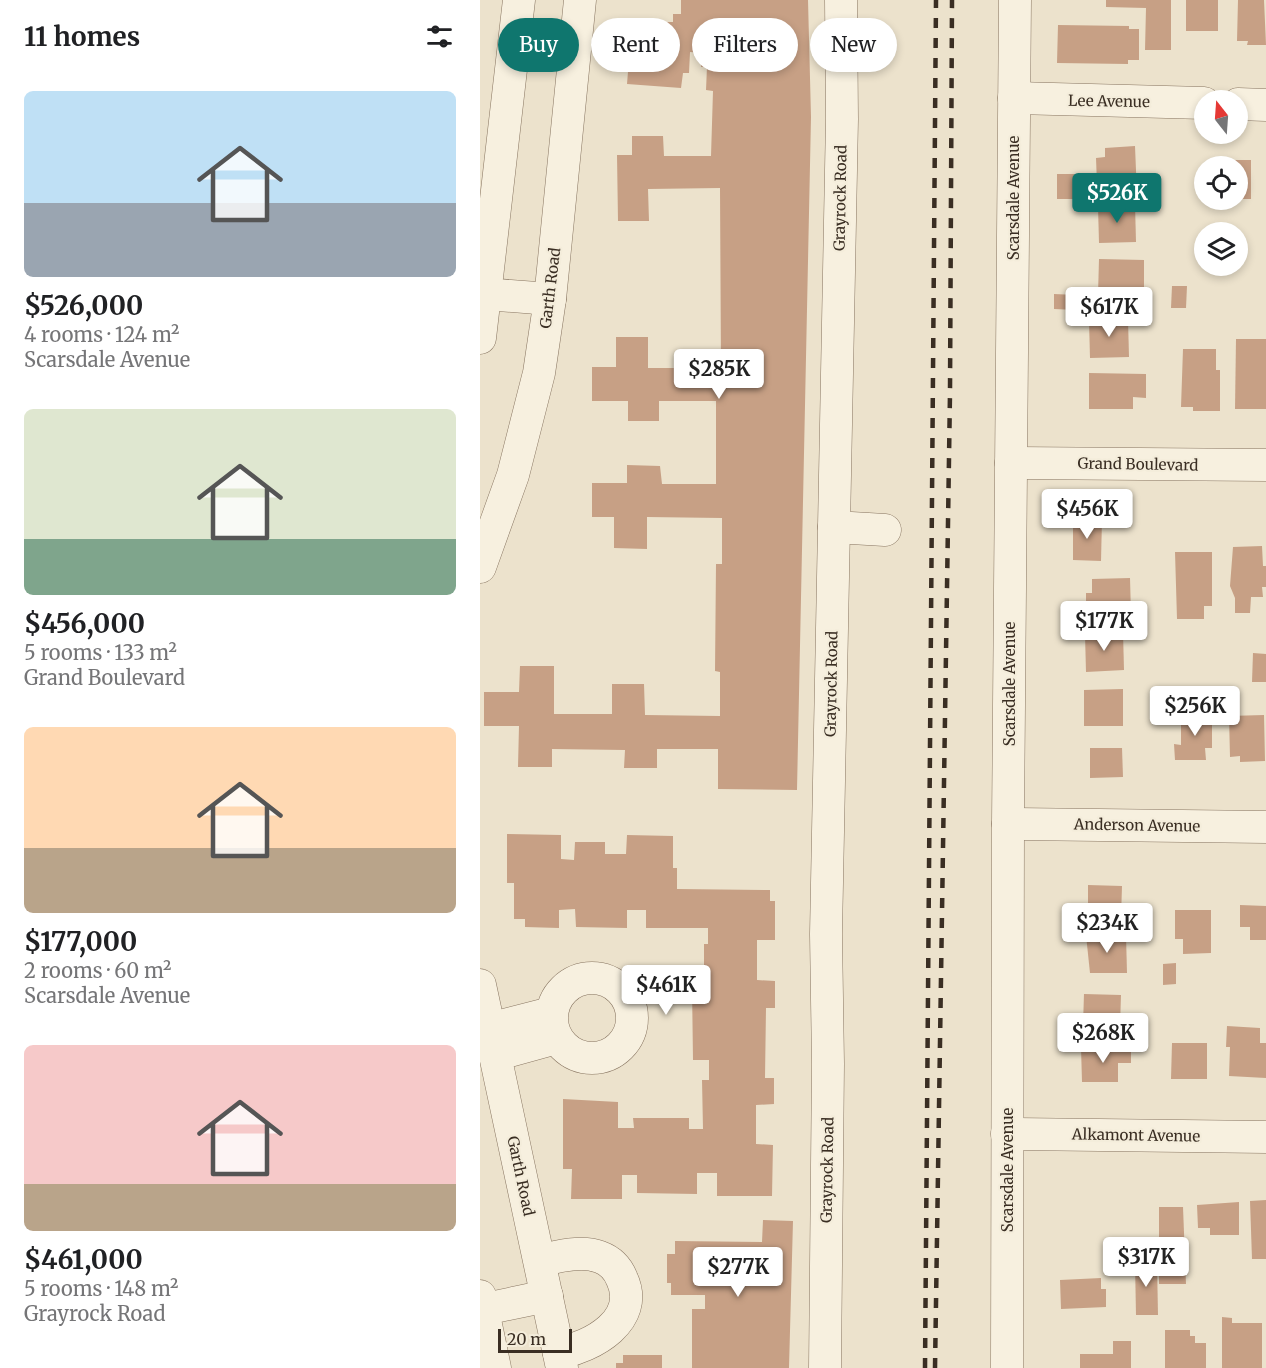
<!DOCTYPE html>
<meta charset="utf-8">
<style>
:root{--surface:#fff;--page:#f6f6f6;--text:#202124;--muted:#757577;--accent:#0f766e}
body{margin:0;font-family:Merriweather,serif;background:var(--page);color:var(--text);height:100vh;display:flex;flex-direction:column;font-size:22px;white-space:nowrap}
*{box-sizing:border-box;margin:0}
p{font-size:20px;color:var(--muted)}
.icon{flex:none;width:33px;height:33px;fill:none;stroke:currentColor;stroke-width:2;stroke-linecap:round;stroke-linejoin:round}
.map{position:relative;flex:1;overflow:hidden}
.panel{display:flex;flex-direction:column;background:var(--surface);width:480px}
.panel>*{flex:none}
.guide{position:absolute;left:18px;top:18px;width:570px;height:54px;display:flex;gap:12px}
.needle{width:39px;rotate:343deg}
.buttons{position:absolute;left:714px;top:90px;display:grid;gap:12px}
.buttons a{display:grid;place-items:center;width:54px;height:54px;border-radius:50%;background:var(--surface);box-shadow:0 3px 9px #0003;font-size:30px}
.scale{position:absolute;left:18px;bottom:15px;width:74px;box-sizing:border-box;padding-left:6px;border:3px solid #3a2e23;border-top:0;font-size:16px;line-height:21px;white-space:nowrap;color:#3a2e23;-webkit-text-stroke:4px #f4eddb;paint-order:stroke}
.price{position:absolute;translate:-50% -51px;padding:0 14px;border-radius:6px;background:#fff;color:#222;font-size:20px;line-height:39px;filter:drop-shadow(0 2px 3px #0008)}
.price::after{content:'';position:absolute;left:50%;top:36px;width:18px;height:14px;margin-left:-9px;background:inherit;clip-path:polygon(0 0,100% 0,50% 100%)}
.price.current{background:var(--accent);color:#fff}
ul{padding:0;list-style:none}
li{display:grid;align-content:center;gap:12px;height:318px;padding:0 24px}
li span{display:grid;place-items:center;height:186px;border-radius:9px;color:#555}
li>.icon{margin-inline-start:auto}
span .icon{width:108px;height:108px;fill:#fffc;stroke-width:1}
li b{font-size:26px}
h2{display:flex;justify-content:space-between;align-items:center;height:72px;padding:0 24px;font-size:26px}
.tag{padding:0 21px;border-radius:27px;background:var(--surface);box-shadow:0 3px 9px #0003;font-size:21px;line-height:54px}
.tag.current{background:var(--accent);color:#fff}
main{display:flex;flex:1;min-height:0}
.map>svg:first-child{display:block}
</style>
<main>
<section class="panel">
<h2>11 homes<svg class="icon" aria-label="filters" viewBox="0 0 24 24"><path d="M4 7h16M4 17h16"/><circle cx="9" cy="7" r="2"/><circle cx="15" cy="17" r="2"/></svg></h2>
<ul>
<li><span style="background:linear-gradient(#bfe0f5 60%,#9aa5b1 0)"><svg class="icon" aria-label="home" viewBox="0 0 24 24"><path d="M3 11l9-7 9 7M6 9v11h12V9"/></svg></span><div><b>$526,000</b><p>4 rooms · 124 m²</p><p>Scarsdale Avenue</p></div></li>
<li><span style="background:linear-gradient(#dfe7d0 70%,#7fa58c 0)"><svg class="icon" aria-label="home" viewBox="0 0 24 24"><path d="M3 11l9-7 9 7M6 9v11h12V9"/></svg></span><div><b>$456,000</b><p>5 rooms · 133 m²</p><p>Grand Boulevard</p></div></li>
<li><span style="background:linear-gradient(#ffd9b3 65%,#b9a48a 0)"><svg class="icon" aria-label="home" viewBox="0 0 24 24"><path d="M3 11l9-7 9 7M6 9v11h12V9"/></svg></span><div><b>$177,000</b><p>2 rooms · 60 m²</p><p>Scarsdale Avenue</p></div></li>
<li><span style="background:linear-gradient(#f6c9c9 75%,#b9a48a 0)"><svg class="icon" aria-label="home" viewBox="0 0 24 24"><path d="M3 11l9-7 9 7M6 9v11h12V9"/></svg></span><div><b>$461,000</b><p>5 rooms · 148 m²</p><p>Grayrock Road</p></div></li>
</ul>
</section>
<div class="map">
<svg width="786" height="1368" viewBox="0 0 786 1368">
<rect width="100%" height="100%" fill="#ece2cc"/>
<g fill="#c7a085">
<path d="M201,0H328L331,117L317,790L238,789V749H177V768H144L145,750L72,749V767H38L39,726H4V692H39L40,666H74V714H132V684H164L165,715L240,716V672L235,671L236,564H242V518L167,517V549L134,548V517H112V483H147V465L180,466L182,484H236V401H179V421H148V401H112V367H136V337H168V368H241L240,188L168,189L169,221H138L137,155H152V136H183L184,156H231L233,91L226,90L227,67H221L222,53L210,52L209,73H203L201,88L147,84L152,23L186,25L187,22H193V14H201Z"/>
<path d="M626,0H691V50H665L666,8L626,7Z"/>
<rect x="706" y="0" width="32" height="31"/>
<path d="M758,0H784L786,45H767L768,41H757Z"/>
<path d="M578,25L649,26V29H659V60H648V64L577,63Z"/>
<path d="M655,146L657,195L625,196L624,183L617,184L616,158L625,157V148Z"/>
<path d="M736,160H771V199H758V166H736Z"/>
<rect x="577" y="174" width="23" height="25"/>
<path d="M655,204L656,242L619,243L618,206Z"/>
<path d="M619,259L664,260V296L618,295Z"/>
<path d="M692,286H707L706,308H691Z"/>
<path d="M574,294L596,295V310L574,309Z"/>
<path d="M648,319L649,357L610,358L609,320Z"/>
<path d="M756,339H786V409H755Z"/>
<path d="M703,349H736V370H740V411H713V407H701Z"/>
<path d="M609,373L666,374V398L653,397V409H609Z"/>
<path d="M593,519H622L621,561L593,560Z"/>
<path d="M782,546L783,566H786V587H782L783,597H771L770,613H755V598L750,586L753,547Z"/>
<path d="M695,552H732V606H724V619H697Z"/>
<path d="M650,578L651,614L606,615V593H612V579Z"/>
<path d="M643,632L644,670L606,672L605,634Z"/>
<path d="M773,653L786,654V682H772Z"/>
<path d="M643,689V726H604V690Z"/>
<path d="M701,713H732V748H725L726,760H695L694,744L701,745Z"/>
<path d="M784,715L785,761L760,762V756L750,757L749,716Z"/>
<path d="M610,748H642L643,777L610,778Z"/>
<path d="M27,834L81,835V859L94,860L95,842H125V854H146L147,835L193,836V868H197V889L290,890V901H295V940H277V980L295,981V1008H286L285,1078H294V1104L276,1105V1144L293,1145L292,1196H237V1173H217V1194L157,1193V1175H142V1199H91L92,1169H83V1099L138,1102V1128H154L153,1118H209V1129H223L222,1080H229V1060H213L212,986H230V970H224V944H228V928H166V910H147V928L96,927L95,909L79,910V928L45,927V919H34V883H27Z"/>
<path d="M608,885L642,886L641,918L603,917L604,904L608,905Z"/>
<path d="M760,905L786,906V940H770V927H760Z"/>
<path d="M695,910H731V953L703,954V939H695Z"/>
<path d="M606,935H646L647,973H610Z"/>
<path d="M696,963V984L683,985V964Z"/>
<path d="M604,994L641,995L640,1026L603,1025Z"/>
<path d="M747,1026L780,1028V1043H786V1078L749,1076L750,1047H746Z"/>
<path d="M692,1043H727V1079H691Z"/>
<path d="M601,1047L651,1050V1063H638V1082H602Z"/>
<path d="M786,1200V1259H772L770,1201Z"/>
<path d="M759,1202V1235H730V1228H718L717,1205Z"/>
<path d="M679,1207H703L706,1284H679Z"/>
<path d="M283,1220L313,1221L309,1368H212V1309H225V1295H191V1283H187V1254H195V1241L282,1242Z"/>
<path d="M655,1262H677L678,1315H656Z"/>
<path d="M621,1278V1289H626V1307L581,1309L580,1280Z"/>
<path d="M742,1317L752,1318V1323H782V1368H742Z"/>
<path d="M685,1330H710V1336H715V1343H726V1368H685Z"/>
<path d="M633,1341H651V1368H600V1354H633Z"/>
<path d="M143,1355H182V1368H136V1363H143Z"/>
</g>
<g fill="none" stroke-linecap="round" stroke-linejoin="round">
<defs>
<g id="minor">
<path d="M534,98L724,103"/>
<path d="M758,104L786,105"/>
<path d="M5,294L70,299"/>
<path d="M0,338L39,0"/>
<path d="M531,463L786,465"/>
<path d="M354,527L405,530"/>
<path d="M0,567L33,475L59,373L70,299L100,0"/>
<path d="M528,824L786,827"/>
<circle cx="112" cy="1018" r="40"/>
<path d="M0,985L82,1368"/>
<path d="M9,1029L71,1013"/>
<path d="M15,1055L76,1038"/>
<path d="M527,1134L786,1137"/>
<path d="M60,1261C78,1256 102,1250 120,1257C131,1261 138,1269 142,1279C161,1320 112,1347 79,1353"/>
<path d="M0,1296L15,1368"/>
<path d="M0,1310L67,1296"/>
<path d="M345,1368L348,1064L346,934L362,119L361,0"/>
<path d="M527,1368L528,824L535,0"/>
</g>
</defs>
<use href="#minor" stroke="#887561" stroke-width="33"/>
<use href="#minor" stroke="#f7f0df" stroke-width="32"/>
<g stroke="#3a2e23" stroke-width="4.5" stroke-dasharray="10 10" stroke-linecap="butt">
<path d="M445,1368L456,0"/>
<path d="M455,1368L470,393L472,0"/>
</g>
</g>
<g text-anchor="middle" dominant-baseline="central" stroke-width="4.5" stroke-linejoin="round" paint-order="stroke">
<g font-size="15" fill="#3a2e23" stroke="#f4eddb">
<text transform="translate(629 101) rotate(1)">Lee Avenue</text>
<text transform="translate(360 198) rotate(-89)">Grayrock Road</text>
<text transform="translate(533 198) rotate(-90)">Scarsdale Avenue</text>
<text transform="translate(70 288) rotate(-83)">Garth Road</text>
<text transform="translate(658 464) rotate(1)">Grand Boulevard</text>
<text transform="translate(351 684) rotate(-89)">Grayrock Road</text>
<text transform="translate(529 684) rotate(-90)">Scarsdale Avenue</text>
<text transform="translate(657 825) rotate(1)">Anderson Avenue</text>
<text transform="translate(656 1135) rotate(1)">Alkamont Avenue</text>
<text transform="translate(347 1170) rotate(-89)">Grayrock Road</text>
<text transform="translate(527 1170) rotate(-90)">Scarsdale Avenue</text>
<text transform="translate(41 1176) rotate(78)">Garth Road</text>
</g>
</g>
</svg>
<div class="buttons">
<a><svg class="needle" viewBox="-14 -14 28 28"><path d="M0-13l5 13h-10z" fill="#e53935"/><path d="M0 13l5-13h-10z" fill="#757577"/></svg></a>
<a><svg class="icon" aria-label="locate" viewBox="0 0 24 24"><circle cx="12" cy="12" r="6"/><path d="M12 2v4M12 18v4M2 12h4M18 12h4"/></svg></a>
<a><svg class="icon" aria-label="layers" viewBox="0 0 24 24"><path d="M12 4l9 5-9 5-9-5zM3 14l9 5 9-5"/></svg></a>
</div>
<div class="scale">20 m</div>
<b class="price current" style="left:637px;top:224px">$526K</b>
<b class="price" style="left:629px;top:338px">$617K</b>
<b class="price" style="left:239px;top:400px">$285K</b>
<b class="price" style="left:607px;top:540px">$456K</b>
<b class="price" style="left:624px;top:652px">$177K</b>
<b class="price" style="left:715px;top:737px">$256K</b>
<b class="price" style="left:627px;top:954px">$234K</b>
<b class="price" style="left:186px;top:1016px">$461K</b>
<b class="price" style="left:623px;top:1064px">$268K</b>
<b class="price" style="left:666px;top:1288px">$317K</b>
<b class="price" style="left:258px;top:1298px">$277K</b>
<div class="guide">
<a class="tag current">Buy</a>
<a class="tag">Rent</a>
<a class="tag">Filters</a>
<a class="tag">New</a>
</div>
</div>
</main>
